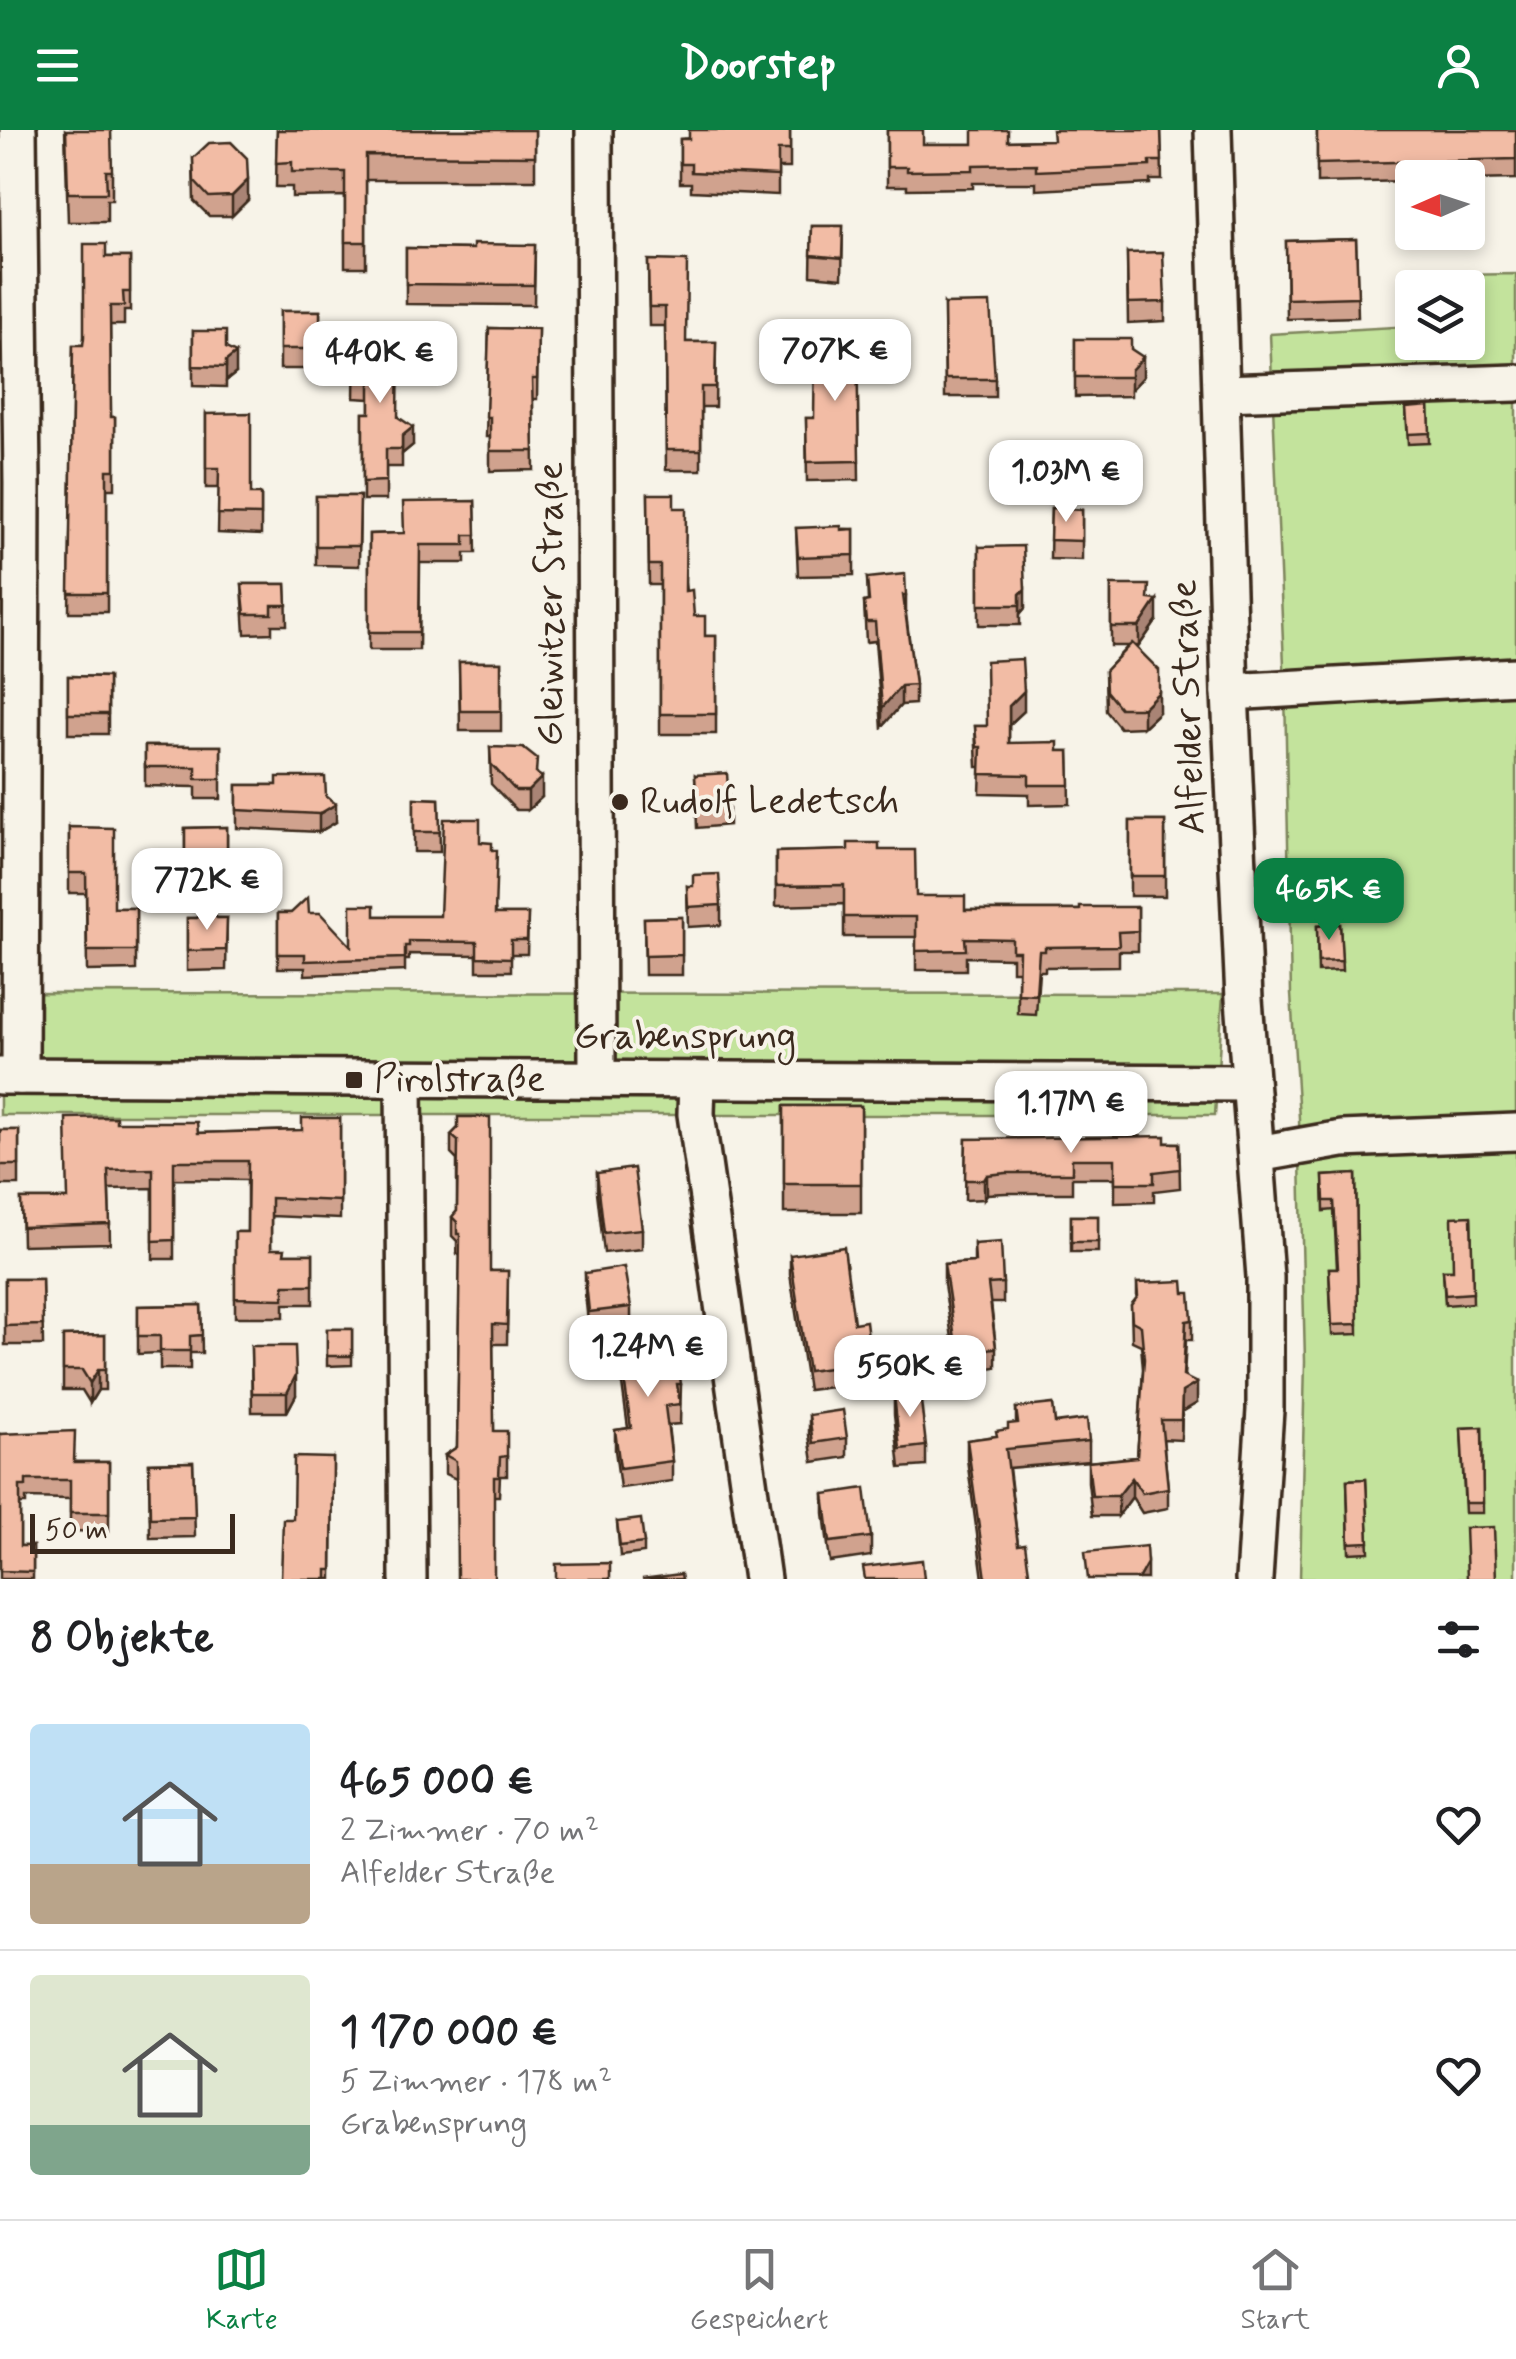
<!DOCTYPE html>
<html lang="de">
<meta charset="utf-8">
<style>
:root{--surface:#fff;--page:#f2f2f2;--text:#202124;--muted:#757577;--line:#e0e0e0;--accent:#0b8043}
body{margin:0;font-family:Mynerve,sans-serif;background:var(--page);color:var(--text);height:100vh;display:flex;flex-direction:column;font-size:38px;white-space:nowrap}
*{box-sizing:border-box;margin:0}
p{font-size:32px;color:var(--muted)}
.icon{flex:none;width:55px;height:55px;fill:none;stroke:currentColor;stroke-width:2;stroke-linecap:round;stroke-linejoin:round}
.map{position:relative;height:1449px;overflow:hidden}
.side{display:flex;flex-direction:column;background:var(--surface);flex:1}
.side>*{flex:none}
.needle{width:65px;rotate:267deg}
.fabs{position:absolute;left:1395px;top:30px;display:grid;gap:20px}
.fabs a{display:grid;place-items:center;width:90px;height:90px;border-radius:10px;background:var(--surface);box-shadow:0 5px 15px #0003;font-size:50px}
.scale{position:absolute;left:30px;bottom:25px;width:205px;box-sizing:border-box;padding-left:10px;border:5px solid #3b2a1e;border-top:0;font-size:28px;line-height:35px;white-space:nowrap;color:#3b2a1e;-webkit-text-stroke:8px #f7f3e8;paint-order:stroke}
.price{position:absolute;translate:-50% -85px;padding:0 22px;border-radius:20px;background:#fff;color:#222;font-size:32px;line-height:65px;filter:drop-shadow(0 2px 5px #0008)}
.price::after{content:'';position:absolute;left:50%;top:60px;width:30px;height:22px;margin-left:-15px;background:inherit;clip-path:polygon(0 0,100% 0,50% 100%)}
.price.active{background:var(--accent);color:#fff}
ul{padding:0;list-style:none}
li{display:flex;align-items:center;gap:30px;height:250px;padding:0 30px}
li+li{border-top:2px solid var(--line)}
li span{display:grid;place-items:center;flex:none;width:280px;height:200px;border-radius:10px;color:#555}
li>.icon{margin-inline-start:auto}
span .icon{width:120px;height:120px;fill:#fffc;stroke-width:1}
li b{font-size:42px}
h2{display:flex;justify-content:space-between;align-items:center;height:120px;padding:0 30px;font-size:42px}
header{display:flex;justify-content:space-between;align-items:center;height:130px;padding:0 30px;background:var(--accent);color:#fff;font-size:45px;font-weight:800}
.dock{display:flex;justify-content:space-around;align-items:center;height:140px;border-top:2px solid var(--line);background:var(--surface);font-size:28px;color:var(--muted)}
.dock a{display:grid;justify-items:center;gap:5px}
.dock .active{color:var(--accent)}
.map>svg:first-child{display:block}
</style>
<header><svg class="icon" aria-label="menu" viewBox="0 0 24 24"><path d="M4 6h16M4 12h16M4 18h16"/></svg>Doorstep<svg class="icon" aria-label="person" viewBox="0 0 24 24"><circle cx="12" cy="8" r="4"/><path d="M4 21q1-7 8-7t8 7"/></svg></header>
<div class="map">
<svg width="1516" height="1449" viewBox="0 0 1516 1449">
<rect width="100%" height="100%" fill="#f7f3e8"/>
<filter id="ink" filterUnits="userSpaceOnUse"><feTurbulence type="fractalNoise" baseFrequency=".01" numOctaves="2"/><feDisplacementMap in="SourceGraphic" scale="20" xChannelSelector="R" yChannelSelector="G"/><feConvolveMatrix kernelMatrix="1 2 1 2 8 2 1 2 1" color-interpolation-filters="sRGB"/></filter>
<g filter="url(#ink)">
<g fill="#c3e39c" stroke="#7f865d" stroke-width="2.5">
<path d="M1516,144V1449H1300L1305,1231L1299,988L1291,864L1285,559L1270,204L1412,196V212H1468V158L1454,157L1453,145Z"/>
<path d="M0,863L1223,864L1215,985H0Z"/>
</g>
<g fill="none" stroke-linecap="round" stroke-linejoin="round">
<defs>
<g id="minor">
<path d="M18,0L22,353L20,946"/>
<path d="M594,0L597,948"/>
<path d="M1213,0L1230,562L1244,869L1265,1147V1280L1254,1449"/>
<path d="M1222,263L1516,253"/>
<path d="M1230,562L1516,546"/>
<path d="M0,946L1250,953"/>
<path d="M697,950L696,984L762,1449"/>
<path d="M404,951L408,1449"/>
<path d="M1257,1024L1342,1009L1516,1002"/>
</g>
</defs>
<use href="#minor" stroke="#3b2a1e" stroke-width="42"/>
<use href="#minor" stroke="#f7f3e8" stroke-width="35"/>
</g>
<g fill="#d0a28e" stroke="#3b2a1e" stroke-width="2.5">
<path d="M65,0L112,41V70H107V92H68Z"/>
<path d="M277,0H535V50H366V137H345V66L292,67V57H276Z"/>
<path d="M790,0V38H778V65L691,61V53H680V9Z"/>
<path d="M887,0L923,14H973L1008,11L1053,10L1161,0L1162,50H1150V54L1036,60V53H973V58L907,59V56H887Z"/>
<path d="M1317,0H1516V49L1468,50V48H1412V51L1317,53Z"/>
<path d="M193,28L248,70L232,86H209L194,71Z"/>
<path d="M812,96H843L842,148L811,145Z"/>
<path d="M1356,109L1358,187L1287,189L1286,111Z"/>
<path d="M535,115L534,175L406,174V118L473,119Z"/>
<path d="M1127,123L1165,172V191L1128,193Z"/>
<path d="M106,127H130V181H124V195H110L111,287H115V359H107V482H69L73,215H83Z"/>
<path d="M648,130L686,212H716L715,277H701V340H666L665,196H649Z"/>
<path d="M944,174L995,249V267H945Z"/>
<rect x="280" y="181" width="40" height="58"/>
<path d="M489,198L538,199L537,269H533L534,340L490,341V307H486Z"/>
<path d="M193,201L226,218L236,243L226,251V257L193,256Z"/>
<path d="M1075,209L1131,219L1143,247L1131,260V266L1075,267Z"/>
<path d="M857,211L859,350L807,351L806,288H814Z"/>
<path d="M355,213L399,287L413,315L402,324V337H386V370H363V283H370V269L354,268Z"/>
<path d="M1429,276L1430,313L1408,314L1406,278Z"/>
<path d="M206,284L251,364H261V405L218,403L219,358H206Z"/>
<path d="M648,364L674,378L686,461L694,486L705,506H716V604H660V455H649Z"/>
<path d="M316,366H360L359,436L316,435Z"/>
<path d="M475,371L476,423H465V433H420L419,520H369V404L404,403Z"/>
<path d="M1051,378L1082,380V430L1050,429Z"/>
<path d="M796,398L854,399V445L798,446Z"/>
<path d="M979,417L1025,478L1020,484V495H979Z"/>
<path d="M867,448L906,465V484L915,555V574L901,575L882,597L875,511L866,512L864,472L868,471Z"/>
<path d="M242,454H286L287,495H272V503L245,504Z"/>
<path d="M1111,455L1148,469L1157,490L1139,516H1135L1159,582L1143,597L1120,598L1106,581L1105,541L1128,516H1111Z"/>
<path d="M459,532H501V601H460Z"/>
<path d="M68,546L108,547V604H68Z"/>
<path d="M1024,581L1009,595V613L1058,621H1069L1070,674L1029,675V664L980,663L981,637H977L975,596H987Z"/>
<path d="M145,616H221V669H196V657L145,656Z"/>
<path d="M490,617L537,643L542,667L528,680H516L491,654Z"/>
<path d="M695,645L729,676V695L697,698Z"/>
<path d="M237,655H277L326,666L336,692L319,702L237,698Z"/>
<path d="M414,668L439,669L440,722H414Z"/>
<rect x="1130" y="691" width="35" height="75"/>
<path d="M69,697L114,778H136V840L87,841L86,763H69Z"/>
<path d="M227,697V751L185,752V698Z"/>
<path d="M480,712L496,784H528L527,824H511V841H477V825L409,824V830H405V841L305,845V838H278V783H309L351,816L375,786H440Z"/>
<path d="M879,720L916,766L965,780H1080L1138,777V821H1119V836L1045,837V841H1039L1036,885L1018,884V841H1012V828L966,827V840H916V807H844V774L776,776V722Z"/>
<path d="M687,756L721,775V795L688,797Z"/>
<path d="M682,787V845H645L644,788Z"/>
<path d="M187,788H227L226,840L187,841Z"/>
<path d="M1340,794L1342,841L1318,842L1317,796Z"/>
<rect x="784" y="976" width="77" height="107"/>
<path d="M340,988V1089L271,1086V1119L284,1124H313V1174H284V1187H235V1102H247V1050L174,1049V1129H153V1058L109,1059L110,1113L22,1115L21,1069H68L116,992L198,1003L302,1000Z"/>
<path d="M458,998L490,1141H508L507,1214H493L494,1301L507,1326V1346H500L499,1366H494L445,1344V1325L457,1317L460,1124H457V1111L452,1106V1087L457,1081V1030L451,1024V1005Z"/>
<rect x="0" y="1000" width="19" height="55"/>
<path d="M966,1009L1179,1013L1180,1058L1154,1061V1072L1115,1073V1048H1072V1063H1006L987,1064L984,1069L965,1070Z"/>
<path d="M597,1043L642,1099V1119L604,1123L597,1062Z"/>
<path d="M1356,1044L1358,1204L1332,1205L1329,1138H1337L1334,1080L1324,1081L1323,1046Z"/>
<rect x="1071" y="1086" width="27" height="36"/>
<path d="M1471,1086L1473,1173L1445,1175L1443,1140H1453Z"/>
<path d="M974,1114L1003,1153V1173H991L996,1218V1237L957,1242L944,1154V1134L974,1132Z"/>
<path d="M790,1125L854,1193L871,1232V1252L808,1260L790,1144Z"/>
<path d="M585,1143L631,1177V1197L589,1202L585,1163Z"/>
<path d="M5,1149H42L43,1215H5Z"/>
<path d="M1137,1153L1184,1163L1192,1190V1210H1186L1184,1247L1197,1273L1182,1282L1181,1310L1163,1309L1168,1358V1378L1142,1383L1132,1367L1118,1386H1092L1088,1352V1332L1137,1327L1143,1239L1141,1215L1132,1211L1131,1175L1137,1168Z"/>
<path d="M201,1175L202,1223H190V1239H160V1223L138,1224V1176Z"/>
<path d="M327,1199H352V1235L327,1236Z"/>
<path d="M105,1205V1260H98L90,1273L82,1260H63V1206Z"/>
<path d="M619,1212L681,1254L680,1294L668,1295L672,1331V1351L620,1358L615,1320V1300L628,1298L619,1232Z"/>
<path d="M251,1216L296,1265L287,1282H252Z"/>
<path d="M894,1265L926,1316V1336L900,1338L894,1284Z"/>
<path d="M1016,1278L1055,1293L1089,1311V1331L1009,1338L1018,1415L1030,1449H983L967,1329V1310L996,1306L1008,1299L1016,1293Z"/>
<path d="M809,1285L847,1308V1327L813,1332L809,1305Z"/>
<path d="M1482,1297L1483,1383H1465L1461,1298Z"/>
<path d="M0,1304L74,1332H109V1402L70,1401V1369L26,1368V1374H20V1416H33V1449H0Z"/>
<path d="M333,1328L332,1449H281L293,1389Z"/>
<path d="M193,1332L195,1407L150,1408L149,1333Z"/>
<path d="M1366,1349L1369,1422L1349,1423L1347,1350Z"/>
<path d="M824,1364L871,1407V1426L830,1432L824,1383Z"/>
<path d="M617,1392L644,1413V1423L620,1426Z"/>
</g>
<g fill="#a98474" stroke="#3b2a1e" stroke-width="2.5">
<path d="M248,50V70L232,86V66Z"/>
<path d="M236,223V243L226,251V231Z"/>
<path d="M1143,227V247L1131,260V240Z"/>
<path d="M413,297V315L402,324V306Z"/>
<path d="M1025,459V478L1020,484V464Z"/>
<path d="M1157,470V490L1139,516V497Z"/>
<path d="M901,556V575L882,597V578Z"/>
<path d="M1024,561V581L1009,595V576Z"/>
<path d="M1159,562V582L1143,597V578Z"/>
<path d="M542,647V667L528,680V661Z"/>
<path d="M336,674V692L319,702V684Z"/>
<path d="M987,1045V1064L984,1069V1050Z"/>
<path d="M1186,1191L1183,1261L1197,1253V1273L1182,1282L1181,1310L1182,1262Z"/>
<path d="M98,1240V1260L90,1273V1253Z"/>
<path d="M296,1245V1265L287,1282V1263Z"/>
<path d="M1132,1348V1367L1118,1386V1366Z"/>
<path d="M1147,1433V1449H1138Z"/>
</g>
<g fill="#f2bca5" stroke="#3b2a1e" stroke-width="2.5">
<path d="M66,0H111L112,41H106L107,63H68Z"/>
<path d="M277,0H535V26L366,25V112H345V42H292V32L276,33Z"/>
<path d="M689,0H790V20H778V46L691,42V34H680V9H689Z"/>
<path d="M887,0H923V14H973V0H1008V11L1053,10L1052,0H1161L1162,31H1150V36L1036,41V34L973,35V40L907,41V37H887Z"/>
<path d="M1317,0H1516V29L1317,34Z"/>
<path d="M231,12L247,28L248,50L232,66L209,67L194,51L193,28L209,13Z"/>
<path d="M812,96H843L842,128L811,125Z"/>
<path d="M1356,109L1358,167L1287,169L1286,111Z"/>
<path d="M84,114H106V127H130V162H123L124,176H110L111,287H115V340H107V463H69L73,215H83L84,207Z"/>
<path d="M473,114L535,115L534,155L406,154V118L473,119Z"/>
<path d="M1163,122L1165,172L1128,173L1127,123Z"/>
<path d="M648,130L687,131L686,212H716L715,257H701V320H666L665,177H649Z"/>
<path d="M990,173L995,249H945L944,174Z"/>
<rect x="280" y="181" width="40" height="38"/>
<path d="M489,198L538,199L537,249H532L534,321H490V287H486Z"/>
<path d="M193,201H226V218L236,223L226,231V237L193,236Z"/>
<path d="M1075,209H1131V219L1143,227L1131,240V247H1075Z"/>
<path d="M857,211L859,331L807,332L806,288H814L815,212Z"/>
<path d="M355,213H399L398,287L413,297L402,306V319H386V351L363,352V283H370V251L354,250Z"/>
<path d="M1429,276L1430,303L1408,304L1406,278Z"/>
<path d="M251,283V364H261V385L218,384L219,338H206V284Z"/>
<path d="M648,364H674V378H686L685,461L692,460L694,486H705V506H716V584H660V435H649Z"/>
<path d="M316,366H360L359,416H316Z"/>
<path d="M475,371L476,405H465V415H420L419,502H369V404L404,403L403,372Z"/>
<path d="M1051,378L1082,380V411L1050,410Z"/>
<path d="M841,396V400L854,399V425L798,427L796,398Z"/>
<path d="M1023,416L1025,459L1020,464V475H979V417Z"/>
<path d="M905,444L906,465H903L915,555L901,556L882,578L875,492H866L864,472L869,471L867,448Z"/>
<path d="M242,454H286L287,475H272V484H245Z"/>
<path d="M1111,455H1149L1148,469L1157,470L1139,497H1111Z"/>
<path d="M1132,513L1159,540V562L1143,578H1120L1106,561L1105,541Z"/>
<path d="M1022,529L1024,561L1009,576V613L1058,612V621H1069L1070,655H1029V645L980,644L981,617H977L975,596H987L986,531Z"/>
<path d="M459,532H501V581H460Z"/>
<path d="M68,546L108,547V584H68Z"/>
<path d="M145,616H221V649H196V637H145Z"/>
<path d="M490,617L523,618L537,629L536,643L542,647L528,661H516L491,634Z"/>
<path d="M727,643L729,676L697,678L695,645Z"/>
<path d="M277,647H325L326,666L336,674L319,684L237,680V655H277Z"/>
<path d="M414,668L439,669L440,702H414Z"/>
<path d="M444,689H480V712L492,713V720H497L495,784H528L527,810H511V828L477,827V812L409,811V816H405V828L305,831V824H278V783H291L308,767L309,783H320L351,816V775H375V786H440Z"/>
<rect x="1130" y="691" width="35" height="55"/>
<path d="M69,697L114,698V778H136V821H87L86,743H69Z"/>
<path d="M227,697V732H185V698Z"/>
<path d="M848,713H879V720H915L916,766H965V780H1080V777H1138V801L1118,802L1119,816L1045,817V821H1039L1036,865L1018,864L1019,821H1012V809L965,808L966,820L916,821V787H844V755L776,756V722L848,720Z"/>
<path d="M719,744L721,775L688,777L687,756H693V745Z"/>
<path d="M207,778L217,788H227L226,820L187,821V788H197Z"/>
<path d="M682,787V825L645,826L644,788Z"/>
<path d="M1340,794L1342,831L1318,832L1317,796Z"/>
<rect x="784" y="976" width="77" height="78"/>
<path d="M116,987V992H197L198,1003L302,1000V988H340V1071L271,1068V1119H285L284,1124H313V1155H284V1169L235,1168V1102H247L248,1031H174V1110L153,1111V1039L108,1040L110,1094L22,1097L21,1069H68L66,988Z"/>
<path d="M458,987H490V1141H508L507,1195L493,1194L494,1301H507V1326L500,1327L499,1347H494V1449H457L456,1331L445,1325L457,1317L460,1104H457V1092L452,1087L457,1081L458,1011L451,1005L458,998Z"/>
<rect x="0" y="1000" width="19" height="35"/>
<path d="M1165,1006V1013H1179L1180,1039L1154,1042V1053H1115V1029H1072V1043H1006L987,1045L984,1050H965L966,1009Z"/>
<path d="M634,1038L642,1099L604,1103L597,1043Z"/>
<path d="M1356,1044L1358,1194L1332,1195L1329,1138H1338L1334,1071H1324L1323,1046Z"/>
<rect x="1071" y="1086" width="27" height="26"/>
<path d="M1471,1086L1473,1163L1445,1165L1443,1140H1453L1452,1087Z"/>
<path d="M1001,1112L1003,1153L988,1154L996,1218L957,1222L944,1134L975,1132L974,1114Z"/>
<path d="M844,1117L854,1193L866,1191L871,1232L808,1241L790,1125Z"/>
<path d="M624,1137L631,1177L589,1182L585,1143Z"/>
<path d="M5,1149H42L43,1195L5,1196Z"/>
<path d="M1183,1151L1184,1163H1190L1192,1190L1186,1191L1183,1246L1197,1253L1182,1262L1181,1290H1161L1168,1358L1142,1363L1132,1348L1118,1366H1092L1088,1332L1137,1327L1144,1229L1141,1196L1132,1191L1131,1175L1138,1166L1137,1153Z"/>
<path d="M201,1175L202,1205L190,1206V1221H160V1206H138V1176Z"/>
<rect x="327" y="1199" width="25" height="27"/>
<path d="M105,1205V1240H98L90,1253L82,1240H63V1206Z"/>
<path d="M674,1205L681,1254H677L680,1274L665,1276L672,1331L620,1338L615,1300L631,1298L619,1212Z"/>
<path d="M251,1216H295L296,1245L287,1263H252Z"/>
<path d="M920,1262L926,1316L900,1319L894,1265Z"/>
<path d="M1053,1274L1055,1293L1087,1289L1089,1311L1006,1319L1018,1415L1025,1414L1030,1449H986L967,1310L997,1306L996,1301L1008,1299V1294L1018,1293L1016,1278Z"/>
<path d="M843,1280L847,1308L813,1313L809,1285Z"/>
<path d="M1482,1297L1483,1373H1465L1461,1298Z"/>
<path d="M75,1301L74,1332H109V1383H70V1350H26V1356H20V1416H33V1442L0,1441V1304Z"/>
<path d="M294,1327L333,1328L332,1440H327V1449H281L283,1389H293Z"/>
<path d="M193,1332L195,1387L150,1388L149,1333Z"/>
<path d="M1366,1349L1369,1412L1349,1413L1347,1350Z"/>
<path d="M865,1358L871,1407L830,1412L824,1364Z"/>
<path d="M641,1389L644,1413L620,1416L617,1392Z"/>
<path d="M1494,1397L1496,1449H1467L1465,1398Z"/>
<path d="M1146,1416L1147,1433L1138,1449H1088L1085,1422Z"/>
<path d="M922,1430L924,1449H865L863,1437Z"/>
<path d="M610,1433V1449H556V1434Z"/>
<path d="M681,1444L682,1449H642Z"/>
</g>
</g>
<g fill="#3b2a1e" stroke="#f7f3e8" stroke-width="4">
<circle cx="620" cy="672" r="10"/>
<rect x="344" y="940" width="20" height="20" rx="5"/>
</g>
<g text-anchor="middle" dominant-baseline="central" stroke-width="8" stroke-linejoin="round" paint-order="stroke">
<g font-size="38" fill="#3b2a1e" stroke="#f7f3e8">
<text transform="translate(551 474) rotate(-90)">Gleiwitzer Straße</text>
<text transform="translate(1189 577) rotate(-92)">Alfelder Straße</text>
<text x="685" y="907">Grabensprung</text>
</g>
<g font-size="38" fill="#3b2a1e" stroke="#f7f3e8" text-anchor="start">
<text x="640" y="672">Rudolf Ledetsch</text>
<text x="374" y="950">Pirolstraße</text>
</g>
</g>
</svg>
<div class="fabs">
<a><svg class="needle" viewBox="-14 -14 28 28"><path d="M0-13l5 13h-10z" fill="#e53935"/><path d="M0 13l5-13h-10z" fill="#757577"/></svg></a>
<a><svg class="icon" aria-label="layers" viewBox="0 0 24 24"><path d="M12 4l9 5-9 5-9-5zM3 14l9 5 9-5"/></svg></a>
</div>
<div class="scale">50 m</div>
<b class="price" style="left:835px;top:274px">707K €</b>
<b class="price" style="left:380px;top:276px">440K €</b>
<b class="price" style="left:1066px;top:395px">1.03M €</b>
<b class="price" style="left:207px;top:803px">772K €</b>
<b class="price active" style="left:1329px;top:813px">465K €</b>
<b class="price" style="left:1071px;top:1026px">1.17M €</b>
<b class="price" style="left:648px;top:1270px">1.24M €</b>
<b class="price" style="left:910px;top:1290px">550K €</b>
</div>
<section class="side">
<h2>8 Objekte<svg class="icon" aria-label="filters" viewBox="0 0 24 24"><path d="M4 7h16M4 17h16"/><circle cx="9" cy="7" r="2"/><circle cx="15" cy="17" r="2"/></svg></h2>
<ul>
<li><span style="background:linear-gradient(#bfe0f5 70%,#b9a48a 0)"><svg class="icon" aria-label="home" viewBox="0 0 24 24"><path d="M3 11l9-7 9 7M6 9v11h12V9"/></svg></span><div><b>465 000 €</b><p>2 Zimmer · 70 m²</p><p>Alfelder Straße</p></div><svg class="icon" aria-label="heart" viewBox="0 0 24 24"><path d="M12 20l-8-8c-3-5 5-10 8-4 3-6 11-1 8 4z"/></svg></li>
<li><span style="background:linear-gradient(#dfe7d0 75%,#7fa58c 0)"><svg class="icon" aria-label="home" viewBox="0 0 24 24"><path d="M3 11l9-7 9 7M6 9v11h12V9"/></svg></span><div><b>1 170 000 €</b><p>5 Zimmer · 178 m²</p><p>Grabensprung</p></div><svg class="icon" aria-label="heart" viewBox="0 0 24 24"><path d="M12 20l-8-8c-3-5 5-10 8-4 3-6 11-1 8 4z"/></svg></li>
</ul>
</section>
<nav class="dock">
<a class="active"><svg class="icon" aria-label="map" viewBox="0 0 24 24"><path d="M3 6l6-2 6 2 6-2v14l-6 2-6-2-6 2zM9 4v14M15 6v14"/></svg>Karte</a>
<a><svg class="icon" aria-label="saved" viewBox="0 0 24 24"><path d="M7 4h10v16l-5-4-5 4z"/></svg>Gespeichert</a>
<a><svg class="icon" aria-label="home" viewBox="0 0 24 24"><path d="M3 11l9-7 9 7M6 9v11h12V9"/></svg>Start</a>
</nav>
